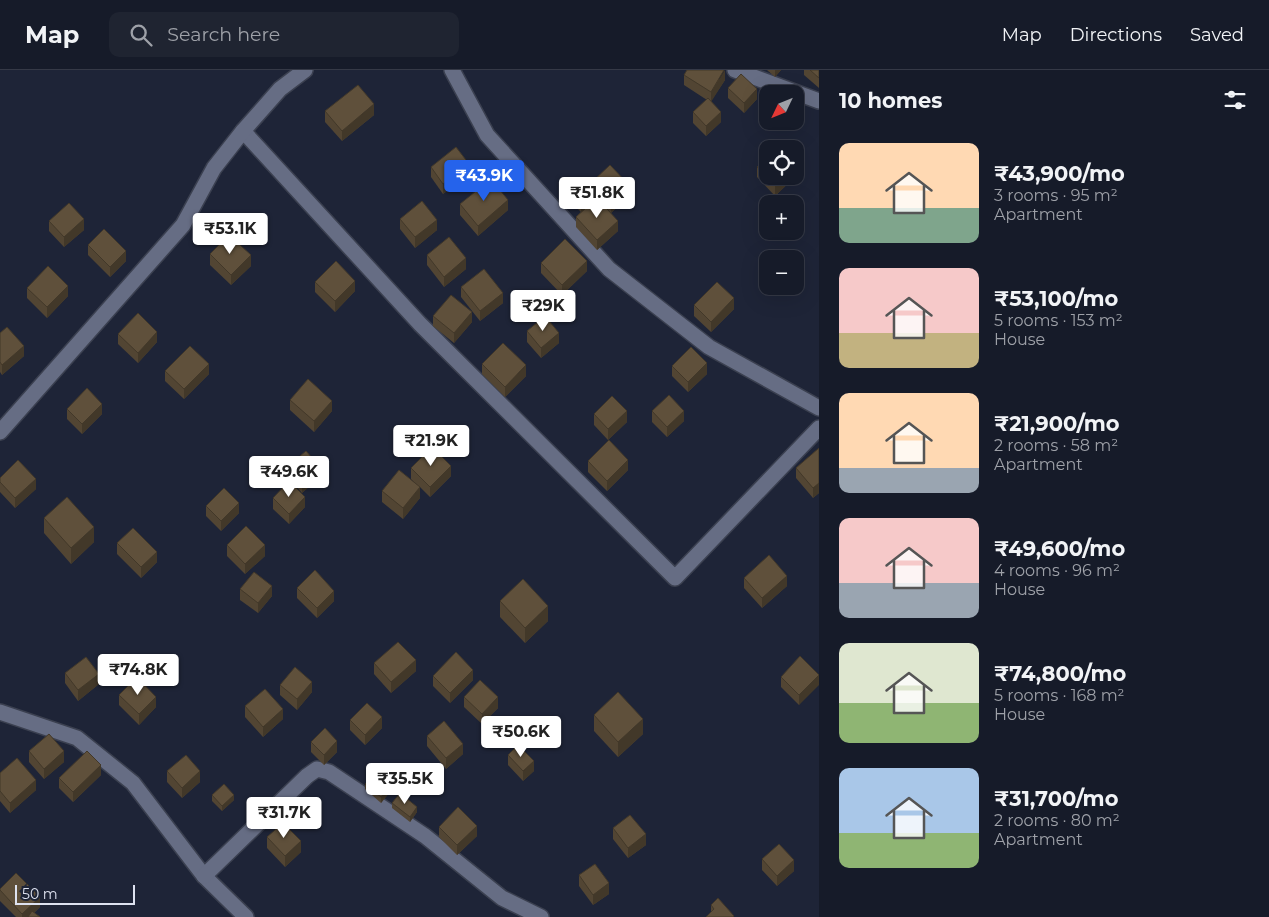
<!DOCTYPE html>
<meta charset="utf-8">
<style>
:root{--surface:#161b29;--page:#1f2431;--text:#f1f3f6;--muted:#9ea1a8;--line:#353946;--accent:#2563eb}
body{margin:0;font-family:Montserrat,sans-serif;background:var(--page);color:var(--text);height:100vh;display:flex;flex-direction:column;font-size:19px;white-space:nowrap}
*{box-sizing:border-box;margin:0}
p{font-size:16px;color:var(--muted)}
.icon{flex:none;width:28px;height:28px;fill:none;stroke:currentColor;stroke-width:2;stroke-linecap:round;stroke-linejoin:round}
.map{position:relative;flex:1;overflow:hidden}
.drawer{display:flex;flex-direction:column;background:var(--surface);width:450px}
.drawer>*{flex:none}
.needle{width:32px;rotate:227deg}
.controls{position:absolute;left:759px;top:15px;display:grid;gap:10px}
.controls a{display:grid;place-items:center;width:45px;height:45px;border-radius:10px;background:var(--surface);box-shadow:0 5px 20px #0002,0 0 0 1px var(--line);font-size:25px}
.scale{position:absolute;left:15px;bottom:12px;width:120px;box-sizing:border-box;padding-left:5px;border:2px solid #dee2f0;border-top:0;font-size:14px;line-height:18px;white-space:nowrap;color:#dee2f0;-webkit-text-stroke:4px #1e2437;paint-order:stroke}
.price{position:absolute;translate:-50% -42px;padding:0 11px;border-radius:5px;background:#fff;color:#222;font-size:16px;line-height:32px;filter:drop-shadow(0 1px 2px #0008)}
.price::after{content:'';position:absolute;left:50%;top:30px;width:15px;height:11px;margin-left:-8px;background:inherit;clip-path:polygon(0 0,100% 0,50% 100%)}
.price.current{background:var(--accent);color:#fff}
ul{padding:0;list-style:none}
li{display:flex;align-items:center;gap:15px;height:125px;padding:0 20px}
li span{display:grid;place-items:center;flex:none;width:140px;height:100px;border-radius:10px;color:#555}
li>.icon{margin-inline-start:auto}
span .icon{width:60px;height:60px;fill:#fffc;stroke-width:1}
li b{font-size:21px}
h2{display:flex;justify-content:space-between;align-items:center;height:60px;padding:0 20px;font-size:21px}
header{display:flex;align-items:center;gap:30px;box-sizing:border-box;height:70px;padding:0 25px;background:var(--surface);border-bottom:1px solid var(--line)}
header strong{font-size:24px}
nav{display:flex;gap:28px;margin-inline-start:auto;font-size:18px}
.search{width:350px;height:45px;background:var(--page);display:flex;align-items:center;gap:12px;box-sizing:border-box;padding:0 18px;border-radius:10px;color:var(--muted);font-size:19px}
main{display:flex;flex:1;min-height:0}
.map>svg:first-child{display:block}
</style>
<header>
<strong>Map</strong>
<div class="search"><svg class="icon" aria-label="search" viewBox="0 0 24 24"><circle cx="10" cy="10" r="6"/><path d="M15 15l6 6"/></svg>Search here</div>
<nav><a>Map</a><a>Directions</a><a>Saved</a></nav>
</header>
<main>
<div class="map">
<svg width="819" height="847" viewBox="0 0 819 847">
<rect width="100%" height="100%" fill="#1e2437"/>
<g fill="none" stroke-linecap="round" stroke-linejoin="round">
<defs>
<g id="street">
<path d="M452,0L487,65L609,199L709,277L819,338"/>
<path d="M735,0L819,31"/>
<path d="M243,61L420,254L675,508L819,358"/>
<path d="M0,362L183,155L214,98L243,61L280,19L305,0"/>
<path d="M0,642L77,668L133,713L204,806L246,847"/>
<path d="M204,806L307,706L317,699L329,702L425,766L502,828L541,847"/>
</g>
</defs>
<use href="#street" stroke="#3b4050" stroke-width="18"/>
<use href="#street" stroke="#666d84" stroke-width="15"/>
</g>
<g fill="#524533">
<path d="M767,0H781L775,7Z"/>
<path d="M804,0H819V18L804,5Z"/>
<path d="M684,5L725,10L711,31L721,52L706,66L693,53V42L707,30L684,15Z"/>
<path d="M728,18L757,29L744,43L728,28Z"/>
<path d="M325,41L374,45L342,71L325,52Z"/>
<path d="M431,97L469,104L443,124L431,107Z"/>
<path d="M757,97L795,107L775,126L757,107Z"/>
<path d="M592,112L629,126L611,143L592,122Z"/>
<path d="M569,125L592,133L618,161L597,180L576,157V147L581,142L569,130Z"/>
<path d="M460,134L508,140L478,166L460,145Z"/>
<path d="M400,149L437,160L415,178L400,159Z"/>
<path d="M49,151L84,160L64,177L49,161Z"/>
<path d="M88,175L126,191L110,207L88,185Z"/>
<path d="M210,184L251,196L231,215L210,195Z"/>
<path d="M427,185L466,199L444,217L427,195Z"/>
<path d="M541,193L587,201L562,225L541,203Z"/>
<path d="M315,212L355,221L335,242L315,222Z"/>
<path d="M461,217L503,233L480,251L461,227Z"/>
<path d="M27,218L68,226L47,248L27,228Z"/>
<path d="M694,235L734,239L711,262L694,246Z"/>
<path d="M433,246L472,252L454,273L433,256Z"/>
<path d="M527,261L559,273L541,288L527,272Z"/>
<path d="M0,263L24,286L2,305L0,302Z"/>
<path d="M118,264L157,272L138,293L118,274Z"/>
<path d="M482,294L526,306L505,327L482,304Z"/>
<path d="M672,296L707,304L688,322L672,306Z"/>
<path d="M165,301L209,304L184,329L165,311Z"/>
<path d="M290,330L332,341L314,362L290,340Z"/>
<path d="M67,339L102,344L82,364L67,349Z"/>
<path d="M652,341L684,351L667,367L652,352Z"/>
<path d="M594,344L627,352L608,370L594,355Z"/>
<path d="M819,378V423L813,428L796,408V398Z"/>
<path d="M588,391L628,400L607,421L588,402Z"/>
<path d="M288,396L320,407L302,423L288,407Z"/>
<path d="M411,398L451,406L430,427L420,417V428L403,449L382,432V421L419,417L411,409Z"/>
<path d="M0,408L36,419L15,438L0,422Z"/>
<path d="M273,428L305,437L289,454L273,439Z"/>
<path d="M206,436L239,443L221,461L206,446Z"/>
<path d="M44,448L94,472L71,494L44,463Z"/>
<path d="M117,473L157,492L141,508L117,484Z"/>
<path d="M227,475L265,486L245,504L227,486Z"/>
<path d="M744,508L787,516L762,538L744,518Z"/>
<path d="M297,518L334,531L317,548L297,528Z"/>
<path d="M240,519L272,526L258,543L240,530Z"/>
<path d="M500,531L548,551L525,573L500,547Z"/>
<path d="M374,593L416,601L391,623L374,604Z"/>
<path d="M65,603L99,614L78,631L65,613Z"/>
<path d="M819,604L799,635L781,617V607Z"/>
<path d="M433,606L473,610L450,633L433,616Z"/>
<path d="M280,615L312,622L297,640L280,625Z"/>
<path d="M119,625L156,637L139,655L119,635Z"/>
<path d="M464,627L498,638L482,654L464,637Z"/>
<path d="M245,636L283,649L263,667L245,647Z"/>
<path d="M594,645L643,664L618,687L594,661Z"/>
<path d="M350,650L382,658L365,675L350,660Z"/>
<path d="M427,666L463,684L446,699L427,676Z"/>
<path d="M311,672L337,682L324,695L311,682Z"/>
<path d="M29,681L64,692L44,709L29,692Z"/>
<path d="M508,685L534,701L523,711L508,695Z"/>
<path d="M167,701L200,712L182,728L167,712Z"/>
<path d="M0,703L36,720L10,743L0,731Z"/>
<path d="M101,705L73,732L59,718V708Z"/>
<path d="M365,714L389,723L381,733L365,719Z"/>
<path d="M212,725L234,730L222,741L212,731Z"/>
<path d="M392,733L417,742L410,752L392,738Z"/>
<path d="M439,757L477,766L457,785L439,767Z"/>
<path d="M613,758L646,775L628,788L613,769Z"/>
<path d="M267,767L301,782L285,797L267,778Z"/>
<path d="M762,789L794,801L777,816L762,800Z"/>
<path d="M579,805L609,824L593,835L579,816Z"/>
<path d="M0,819L40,837L34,843L40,847H16L0,831Z"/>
<path d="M711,835L734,847L711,842Z"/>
</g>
<g fill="#423829">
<path d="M725,0V10L711,32V22Z"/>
<path d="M775,0H781L775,7Z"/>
<path d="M757,19V29L744,43V33Z"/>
<path d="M374,34V45L342,71V61Z"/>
<path d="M721,42V52L706,66V56Z"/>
<path d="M469,94V104L443,124V114Z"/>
<path d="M795,96V107L775,126V116L785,106H795Z"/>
<path d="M629,115V126L611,143V132Z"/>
<path d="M592,128V133L581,143V138Z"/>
<path d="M508,130V140L478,166V156Z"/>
<path d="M84,149V160L64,177V167Z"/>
<path d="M437,150V160L415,178V167Z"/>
<path d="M618,151V161L597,180V170Z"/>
<path d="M126,181V191L110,207V197Z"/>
<path d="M251,185V196L231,215V205Z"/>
<path d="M466,188V199L444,217V207Z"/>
<path d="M587,191V201L562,225V215Z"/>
<path d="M355,211V221L335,242V231Z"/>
<path d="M68,216V226L47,248V237Z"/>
<path d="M503,223V233L480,251V241Z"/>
<path d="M734,228V239L711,262V252Z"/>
<path d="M472,242V252L454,273V263Z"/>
<path d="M157,262V272L138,293V283Z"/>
<path d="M559,263V273L541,288V278Z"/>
<path d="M24,276V286L2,305V295Z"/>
<path d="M707,293V304L688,322V312Z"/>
<path d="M209,294V304L184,329V319Z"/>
<path d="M526,295V306L505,327V317Z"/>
<path d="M332,331V341L314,362V351Z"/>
<path d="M102,334V344L82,364V354Z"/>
<path d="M627,341V352L608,370V359Z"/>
<path d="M684,341V351L667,367V357Z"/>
<path d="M628,390V400L607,421V411Z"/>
<path d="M451,396V406L430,427V417Z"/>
<path d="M320,397V407L302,423V413Z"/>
<path d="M36,409V419L15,438V428Z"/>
<path d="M819,413V423L813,428V418Z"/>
<path d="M420,417V428L403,449V438Z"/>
<path d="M305,427V437L289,454V444Z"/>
<path d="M239,433V443L221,461V451Z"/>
<path d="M94,457V472L71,494V478Z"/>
<path d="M265,475V486L245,504V494Z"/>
<path d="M157,482V492L141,508V497Z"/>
<path d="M787,506V516L762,538V528Z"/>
<path d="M272,516V526L258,543V533Z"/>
<path d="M334,521V531L317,548V538Z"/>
<path d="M548,536V551L525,573V558Z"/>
<path d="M416,590V601L391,623V612Z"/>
<path d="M473,600V610L450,633V623Z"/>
<path d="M99,604V614L78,631V620Z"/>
<path d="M819,605V615L799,635V625Z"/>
<path d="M312,612V622L297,640V629Z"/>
<path d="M156,627V637L139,655V644Z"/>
<path d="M498,627V638L482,654V644Z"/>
<path d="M283,639V649L263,667V657Z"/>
<path d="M382,647V658L365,675V665Z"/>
<path d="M643,649V664L618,687V672Z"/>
<path d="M337,671V682L324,695V685Z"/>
<path d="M463,674V684L446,699V688Z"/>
<path d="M64,681V692L44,709V699Z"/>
<path d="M534,691V701L523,711V701Z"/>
<path d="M101,695V705L73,732V722Z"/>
<path d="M200,701V712L182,728V718Z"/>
<path d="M36,710V720L10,743V733Z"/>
<path d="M389,718V723L381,733V727Z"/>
<path d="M234,725V730L222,741V736Z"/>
<path d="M417,737V742L410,752V747Z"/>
<path d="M477,756V766L457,785V775Z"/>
<path d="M646,764V775L628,788V778Z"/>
<path d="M301,771V782L285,797V786Z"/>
<path d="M794,790V801L777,816V806Z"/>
<path d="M609,813V824L593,835V825Z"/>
<path d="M40,827V837L29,847H22V844Z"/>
</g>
<g fill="#5f503b" stroke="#423829">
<path d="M687,0H724L711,22L684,5Z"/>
<path d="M810,0H819V8Z"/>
<path d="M741,4L757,19L744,33L728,18Z"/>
<path d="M358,15L374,34L342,61L325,41Z"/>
<path d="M708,28L721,42L706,56L693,42Z"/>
<path d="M456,77L469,94L443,114L431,97Z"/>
<path d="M768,87V106H785L775,116L757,97Z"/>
<path d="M610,95L629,115L611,132L592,112Z"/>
<path d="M491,109L508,130L478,156L460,134Z"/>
<path d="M580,115L592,128L581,138L569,125Z"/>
<path d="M597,128L618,151L597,170L576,147Z"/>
<path d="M422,131L437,150L415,167L400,149Z"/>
<path d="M69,133L84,149L64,167L49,151Z"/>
<path d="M104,159L126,181L110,197L88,175Z"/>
<path d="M229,165L251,185L231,205L210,184Z"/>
<path d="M449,167L466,188L444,207L427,185Z"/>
<path d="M565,169L587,191L562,215L541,193Z"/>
<path d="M336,191L355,211L335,231L315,212Z"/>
<path d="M48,196L68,216L47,237L27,218Z"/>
<path d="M484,199L503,223L480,241L461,217Z"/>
<path d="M717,212L734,228L711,252L694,235Z"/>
<path d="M451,225L472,242L454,263L433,246Z"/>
<path d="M138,243L157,262L138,283L118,264Z"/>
<path d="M545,246L559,263L541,278L527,261Z"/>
<path d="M7,257L24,276L2,295L0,292V263Z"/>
<path d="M503,273L526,295L505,317L482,294Z"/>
<path d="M190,276L209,294L184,319L165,301Z"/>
<path d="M691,277L707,293L688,312L672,296Z"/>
<path d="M308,309L332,331L314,351L290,330Z"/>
<path d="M87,318L102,334L82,354L67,339Z"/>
<path d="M669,325L684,341L667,357L652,341Z"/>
<path d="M612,326L627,341L608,359L594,344Z"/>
<path d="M609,370L628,390L607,411L588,391Z"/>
<path d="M432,377L451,396L430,417L411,398Z"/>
<path d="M819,378V413L813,418L796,398Z"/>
<path d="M306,381L320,397L302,413L288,396Z"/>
<path d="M18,390L36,409L15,428L0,412V408Z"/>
<path d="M399,400L420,417L403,438L382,421Z"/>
<path d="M289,411L305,427L289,444L273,428Z"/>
<path d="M224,418L239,433L221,451L206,436Z"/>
<path d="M67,427L94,457L71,478L44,448Z"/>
<path d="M246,456L265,475L245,494L227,475Z"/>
<path d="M133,458L157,482L141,497L117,473Z"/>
<path d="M769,485L787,506L762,528L744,508Z"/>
<path d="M315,500L334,521L317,538L297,518Z"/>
<path d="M254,502L272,516L258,533L240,519Z"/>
<path d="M523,509L548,536L525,558L500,531Z"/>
<path d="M398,572L416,590L391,612L374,593Z"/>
<path d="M456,582L473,600L450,623L433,606Z"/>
<path d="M800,586L819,605L799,625L781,607Z"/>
<path d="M86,587L99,604L78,620L65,603Z"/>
<path d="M295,597L312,612L297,629L280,615Z"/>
<path d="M137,607L156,627L139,644L119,625Z"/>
<path d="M480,610L498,627L482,644L464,627Z"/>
<path d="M265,619L283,639L263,657L245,636Z"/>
<path d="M618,622L643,649L618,672L594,645Z"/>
<path d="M367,633L382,647L365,665L350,650Z"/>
<path d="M444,651L463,674L446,688L427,666Z"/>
<path d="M325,658L337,671L324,685L311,672Z"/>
<path d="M49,664L64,681L44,699L29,681Z"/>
<path d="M518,675L534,691L523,701L508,685Z"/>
<path d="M87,681L101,695L73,722L59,708Z"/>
<path d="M186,685L200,701L182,718L167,701Z"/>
<path d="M17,688L36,710L10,733L0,721V703Z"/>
<path d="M374,705L389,718L381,727L365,714Z"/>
<path d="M224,714L234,725L222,736L212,725Z"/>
<path d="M400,723L417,737L410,747L392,733Z"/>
<path d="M458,737L477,756L457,775L439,757Z"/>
<path d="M630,745L646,764L628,778L613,758Z"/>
<path d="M283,753L301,771L285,786L267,767Z"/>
<path d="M779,774L794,790L777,806L762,789Z"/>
<path d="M595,794L609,813L593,825L579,805Z"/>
<path d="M16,803L40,827L22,844L0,820V819Z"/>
<path d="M718,828L734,846L733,847H706L714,839L711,835Z"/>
<path d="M32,841L40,847H28Z"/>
</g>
</svg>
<div class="controls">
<a><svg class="needle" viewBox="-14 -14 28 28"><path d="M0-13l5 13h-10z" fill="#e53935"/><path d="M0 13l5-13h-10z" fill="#9ea1a8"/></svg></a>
<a><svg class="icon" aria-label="locate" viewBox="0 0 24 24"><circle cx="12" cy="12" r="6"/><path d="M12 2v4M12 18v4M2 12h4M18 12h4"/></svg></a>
<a>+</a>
<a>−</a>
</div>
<div class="scale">50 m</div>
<b class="price current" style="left:484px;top:132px">₹43.9K</b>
<b class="price" style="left:597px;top:149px">₹51.8K</b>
<b class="price" style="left:230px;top:185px">₹53.1K</b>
<b class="price" style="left:543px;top:262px">₹29K</b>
<b class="price" style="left:431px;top:397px">₹21.9K</b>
<b class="price" style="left:289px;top:428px">₹49.6K</b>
<b class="price" style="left:138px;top:626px">₹74.8K</b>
<b class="price" style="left:521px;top:688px">₹50.6K</b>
<b class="price" style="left:405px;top:735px">₹35.5K</b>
<b class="price" style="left:284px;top:769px">₹31.7K</b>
</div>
<section class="drawer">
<h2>10 homes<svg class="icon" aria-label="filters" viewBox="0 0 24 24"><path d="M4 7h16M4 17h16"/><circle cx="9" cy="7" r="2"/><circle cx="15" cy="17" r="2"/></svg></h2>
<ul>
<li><span style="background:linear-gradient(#ffd9b3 65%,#7fa58c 0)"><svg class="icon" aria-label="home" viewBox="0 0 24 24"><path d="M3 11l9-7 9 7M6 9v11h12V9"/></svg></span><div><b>₹43,900/mo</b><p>3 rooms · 95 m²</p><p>Apartment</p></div></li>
<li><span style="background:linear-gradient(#f6c9c9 65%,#c2b280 0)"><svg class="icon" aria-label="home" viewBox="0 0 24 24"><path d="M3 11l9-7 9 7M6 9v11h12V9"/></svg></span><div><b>₹53,100/mo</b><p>5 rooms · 153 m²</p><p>House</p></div></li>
<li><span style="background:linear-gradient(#ffd9b3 75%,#9aa5b1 0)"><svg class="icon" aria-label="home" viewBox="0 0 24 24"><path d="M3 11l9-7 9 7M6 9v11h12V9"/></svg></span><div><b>₹21,900/mo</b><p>2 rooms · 58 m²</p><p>Apartment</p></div></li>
<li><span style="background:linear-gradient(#f6c9c9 65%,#9aa5b1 0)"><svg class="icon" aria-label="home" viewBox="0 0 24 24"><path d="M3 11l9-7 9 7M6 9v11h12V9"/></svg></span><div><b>₹49,600/mo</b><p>4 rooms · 96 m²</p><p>House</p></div></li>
<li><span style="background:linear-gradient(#dfe7d0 60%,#8fb573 0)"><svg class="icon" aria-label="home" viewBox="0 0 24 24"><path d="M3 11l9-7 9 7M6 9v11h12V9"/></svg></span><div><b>₹74,800/mo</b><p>5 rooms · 168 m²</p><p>House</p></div></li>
<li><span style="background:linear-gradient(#a9c7e8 65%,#8fb573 0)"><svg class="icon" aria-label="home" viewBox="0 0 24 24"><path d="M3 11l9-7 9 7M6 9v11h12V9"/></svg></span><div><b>₹31,700/mo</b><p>2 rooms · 80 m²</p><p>Apartment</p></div></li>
</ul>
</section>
</main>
